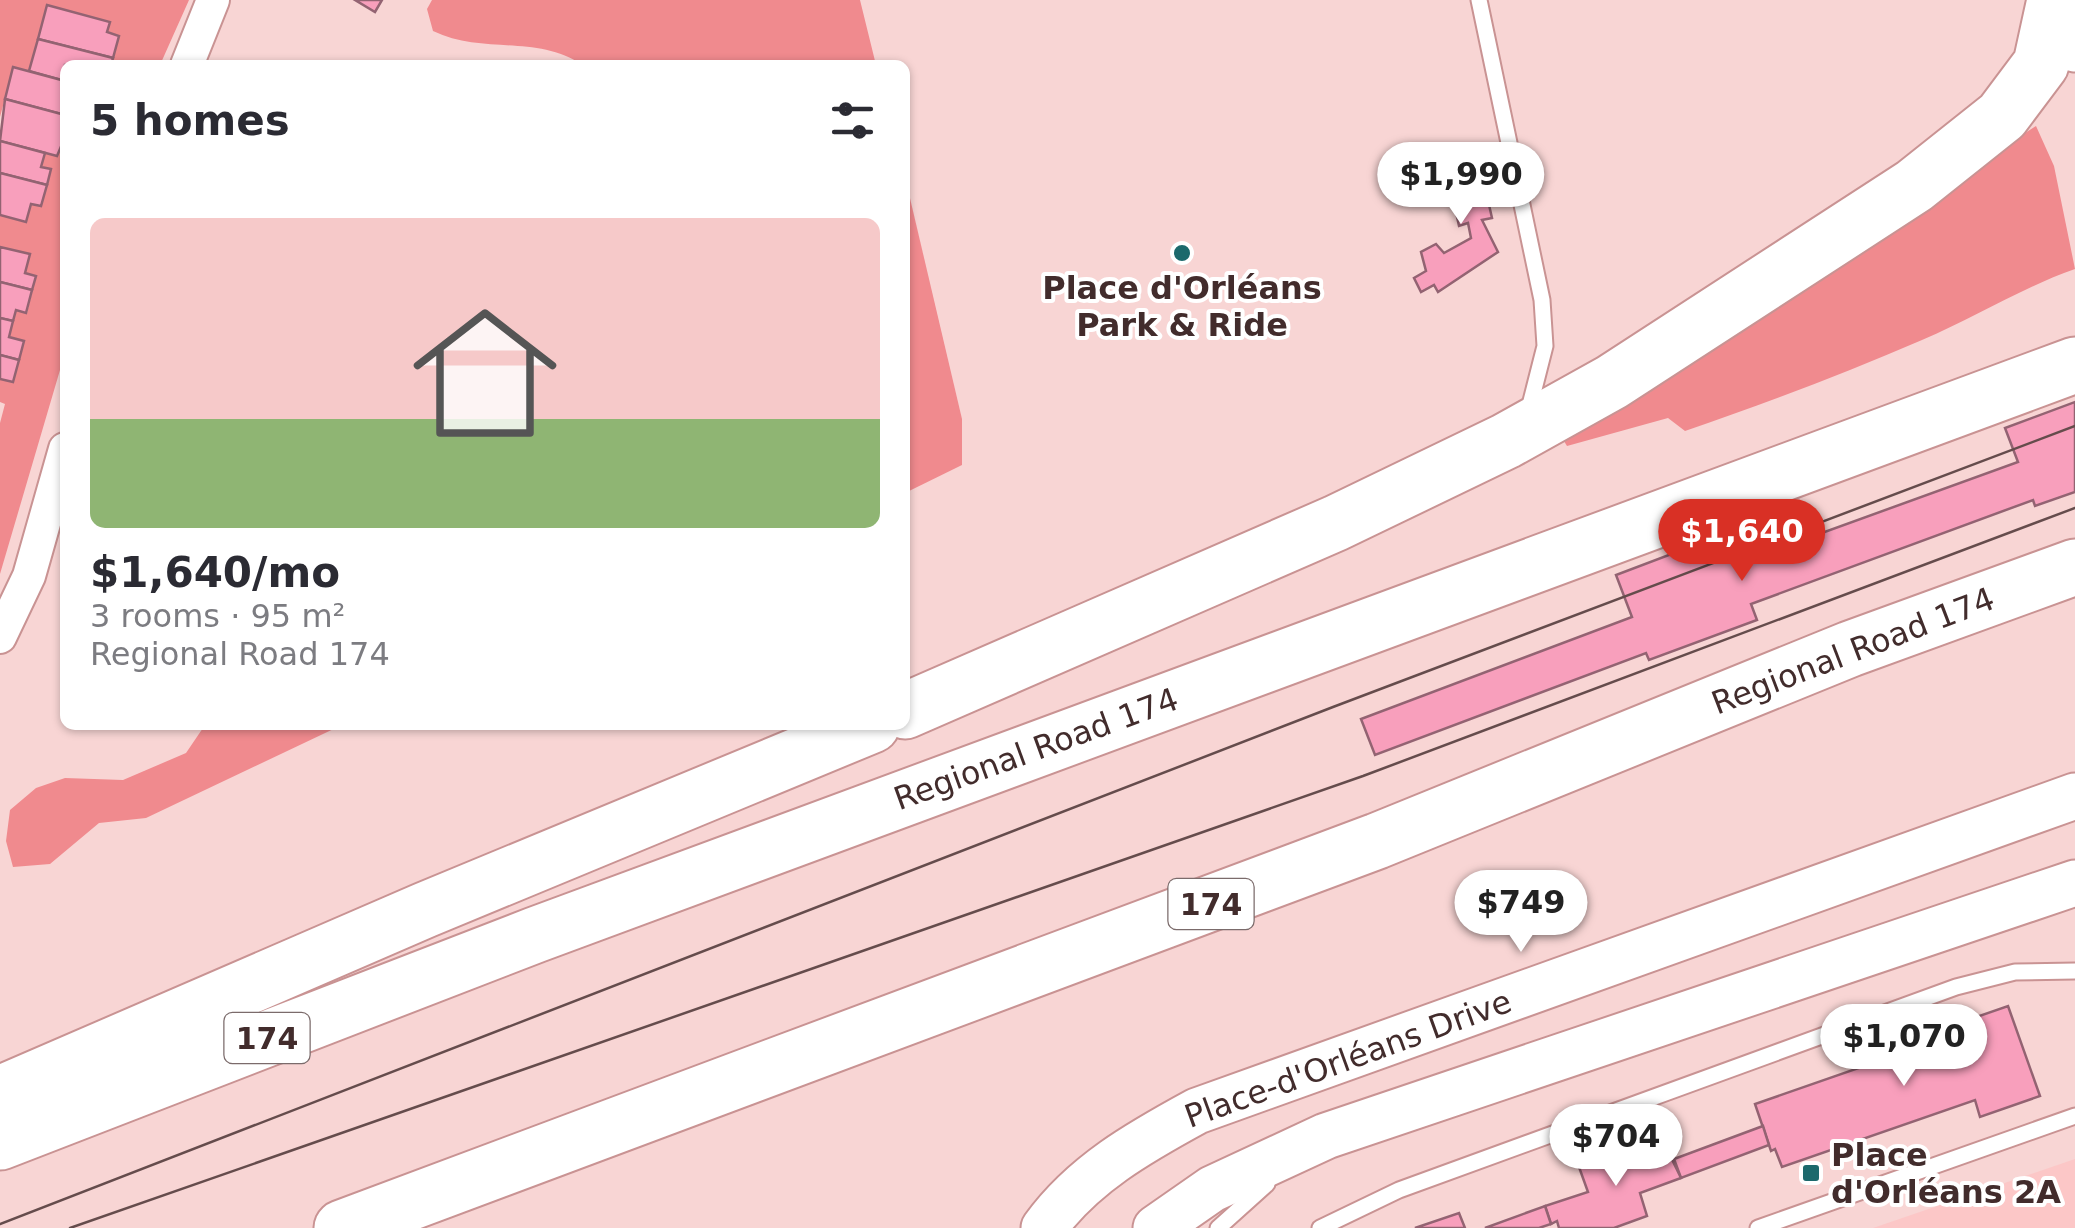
<!DOCTYPE html>
<meta charset="utf-8">
<style>
:root{--surface:#fff;--page:#f7f7f7;--text:#2b2b33;--muted:#7c7c81;--accent:#d93025}
body{margin:0;font-family:"DejaVu Sans",sans-serif;background:var(--page);color:var(--text);height:100vh;display:flex;flex-direction:column;font-size:38px;white-space:nowrap}
*{box-sizing:border-box;margin:0}
p{font-size:32px;color:var(--muted)}
.icon{flex:none;width:55px;height:55px;fill:none;stroke:currentColor;stroke-width:2;stroke-linecap:round;stroke-linejoin:round}
.map{position:relative;flex:1;overflow:hidden}
.details{position:absolute;left:60px;top:60px;width:850px;height:670px;display:flex;flex-direction:column;background:var(--surface);border-radius:15px;box-shadow:0 2px 8px #0004}
.details>*{flex:none}
.price{position:absolute;translate:-50% -85px;padding:0 22px;border-radius:35px;background:#fff;color:#222;font-size:32px;line-height:65px;filter:drop-shadow(0 2px 5px #0008)}
.price::after{content:'';position:absolute;left:50%;top:60px;width:30px;height:22px;margin-left:-15px;background:inherit;clip-path:polygon(0 0,100% 0,50% 100%)}
.price.on{background:var(--accent);color:#fff}
ul{padding:0;list-style:none}
li{display:grid;align-content:center;gap:20px;height:530px;padding:0 30px}
li span{display:grid;place-items:center;height:310px;border-radius:15px;color:#555}
li>.icon{margin-inline-start:auto}
span .icon{width:180px;height:180px;fill:#fffc;stroke-width:1}
li b{font-size:42px}
h2{display:flex;justify-content:space-between;align-items:center;height:120px;padding:0 30px;font-size:42px}
.map>svg:first-child{display:block}
</style>
<div class="map">
<svg width="2075" height="1228" viewBox="0 0 2075 1228">
<rect width="100%" height="100%" fill="#f8d5d4"/>
<path fill="#fcc7c7" d="M2075,1159V1228H1873Z"/>
<g fill="#f08a8e">
<path d="M0,0H189L160,65H111L119,36L107,32L109,22L47,5L29,71L13,68L0,117Z"/>
<path d="M432,0H860L876,65H583C536,34 483,55 433,31L427,9Z"/>
<path d="M2036,126L2054,166L2075,269C2021,288 1974,318 1922,340C1845,373 1765,404 1685,431L1668,418L1567,446L1559,433Z"/>
<path d="M62,137L65,353L0,574V423L5,404L0,402V379L13,382L24,341L9,337L16,310L27,313L36,276L25,273L29,254L0,247V215L26,222L31,204L41,206L51,170L41,167L45,153L57,156Z"/>
<path d="M905,177L962,419V465L905,493Z"/>
<path d="M205,725H342L146,818L99,823L50,864L13,867L6,841L10,810L36,788L65,778L123,780L186,753Z"/>
</g>
<g fill="#f89fbc" stroke="#936372" stroke-width="2.5">
<path d="M355,0H382L375,12Z"/>
<path d="M47,5L110,22L107,32L119,36L113,58L38,39Z"/>
<path d="M38,39L113,58L111,65H65V81L29,71Z"/>
<path d="M13,67L65,81V115L5,99Z"/>
<path d="M5,99L65,115V137L57,156L0,141Z"/>
<path d="M0,141L45,153L41,167L51,169L47,185L0,173Z"/>
<path d="M1477,152L1492,218L1482,220L1498,252L1438,292L1434,285L1421,292L1414,278L1426,271L1421,252L1436,244L1444,253L1471,238L1468,223L1459,226L1444,159Z"/>
<path d="M0,173L47,185L41,206L31,204L26,222L0,215Z"/>
<path d="M0,247L30,254L25,273L36,276L32,290L0,282Z"/>
<path d="M0,282L32,290L26,313L16,310L13,321L0,318Z"/>
<path d="M0,318L13,321L9,337L24,341L19,360L0,355Z"/>
<path d="M0,355L19,360L13,382L0,379Z"/>
<path d="M2075,402V492L2035,506L2033,500L1751,604L1757,620L1649,660L1646,653L1375,755L1361,719L1632,617L1616,575L1724,534L1736,564L2018,462L2005,428Z"/>
<path d="M2008,1006L2040,1096L1980,1117L1975,1100L1782,1167L1775,1149L1771,1151L1755,1104L1922,1046L1919,1037Z"/>
<path d="M1763,1126L1769,1145L1681,1178L1674,1159Z"/>
<path d="M1662,1139L1681,1178L1640,1193L1647,1216L1614,1228H1559L1557,1221L1551,1224L1545,1206L1588,1192L1579,1167Z"/>
<path d="M1545,1206L1551,1224L1539,1228H1485Z"/>
<path d="M1459,1213L1465,1228H1415Z"/>
</g>
<g fill="none" stroke-linecap="round" stroke-linejoin="round">
<defs>
<g id="service">
<path d="M1479,0L1542,300L1545,346L1529,409"/>
<path d="M1218,1228L1267,1184"/>
<path d="M1320,1228L1399,1190L1956,987L2015,972L2075,971"/>
<path d="M1758,1228L2075,1116"/>
</g>
<g id="minor">
<path d="M187,65L213,0"/>
<path d="M0,637L29,576L65,449"/>
</g>
<g id="secondary">
<path d="M2063,0L2075,49"/>
<path d="M1044,1228C1083,1174 1140,1142 1197,1111L2075,796"/>
<path d="M1156,1228L1212,1189L1326,1136L2075,883"/>
</g>
<g id="motorway">
<path d="M905,711L1336,523L1506,441L1612,382L1914,186L2002,116L2041,64L2055,0"/>
<path d="M0,1094L425,910L872,725"/>
<path d="M0,1142L535,935L2075,365"/>
<path d="M342,1228L1377,841L1850,649L2075,567"/>
</g>
</defs>
<use href="#service" stroke="#c99393" stroke-width="19"/>
<use href="#minor" stroke="#c99393" stroke-width="36"/>
<use href="#secondary" stroke="#c99393" stroke-width="49"/>
<use href="#motorway" stroke="#c99393" stroke-width="59"/>
<use href="#service" stroke="#fff" stroke-width="15"/>
<use href="#minor" stroke="#fff" stroke-width="32"/>
<use href="#secondary" stroke="#fff" stroke-width="45"/>
<use href="#motorway" stroke="#fff" stroke-width="55"/>
<g stroke="#654c4c" stroke-width="2.5">
<path d="M0,1224L1333,707L2075,426"/>
<path d="M70,1228L1363,776L2075,508"/>
</g>
</g>
<g fill="#1c696c" stroke="#fff" stroke-width="4">
<circle cx="1182" cy="253" r="10"/>
<rect x="1801" y="1163" width="20" height="20" rx="5"/>
</g>
<g text-anchor="middle" dominant-baseline="central" stroke-width="8" stroke-linejoin="round" paint-order="stroke">
<g fill="#fff" stroke="#7b6b6b" stroke-width="2.5">
<rect x="1168.5" y="879" width="85" height="50" rx="8"/>
<rect x="224.5" y="1013" width="85" height="50" rx="8"/>
</g>
<g font-size="30" font-weight="bold" fill="#422c2c">
<text x="1211" y="904">174</text>
<text x="267" y="1038">174</text>
</g>
<g font-size="32" font-weight="bold" fill="#422c2c" stroke="#fff">
<text x="1182" y="288">Place d'Orléans<tspan x="1182" dy="37">Park &amp; Ride</tspan></text>
<text x="1831" y="1155" text-anchor="start">Place<tspan x="1831" dy="37">d'Orléans 2A</tspan></text>
</g>
<g font-size="32" fill="#422c2c" stroke="#fff">
<text transform="translate(1853 651) rotate(-21)">Regional Road 174</text>
<text transform="translate(1036 749) rotate(-20)">Regional Road 174</text>
<text transform="translate(1348 1059) rotate(-20)">Place-d'Orléans Drive</text>
</g>
</g>
</svg>
<b class="price" style="left:1461px;top:227px">$1,990</b>
<b class="price on" style="left:1742px;top:584px">$1,640</b>
<b class="price" style="left:1521px;top:955px">$749</b>
<b class="price" style="left:1904px;top:1089px">$1,070</b>
<b class="price" style="left:1616px;top:1189px">$704</b>
<section class="details">
<h2>5 homes<svg class="icon" aria-label="filters" viewBox="0 0 24 24"><path d="M4 7h16M4 17h16"/><circle cx="9" cy="7" r="2"/><circle cx="15" cy="17" r="2"/></svg></h2>
<ul>
<li><span style="background:linear-gradient(#f6c9c9 65%,#8fb573 0)"><svg class="icon" aria-label="home" viewBox="0 0 24 24"><path d="M3 11l9-7 9 7M6 9v11h12V9"/></svg></span><div><b>$1,640/mo</b><p>3 rooms · 95 m²</p><p>Regional Road 174</p></div></li>
</ul>
</section>
</div>
